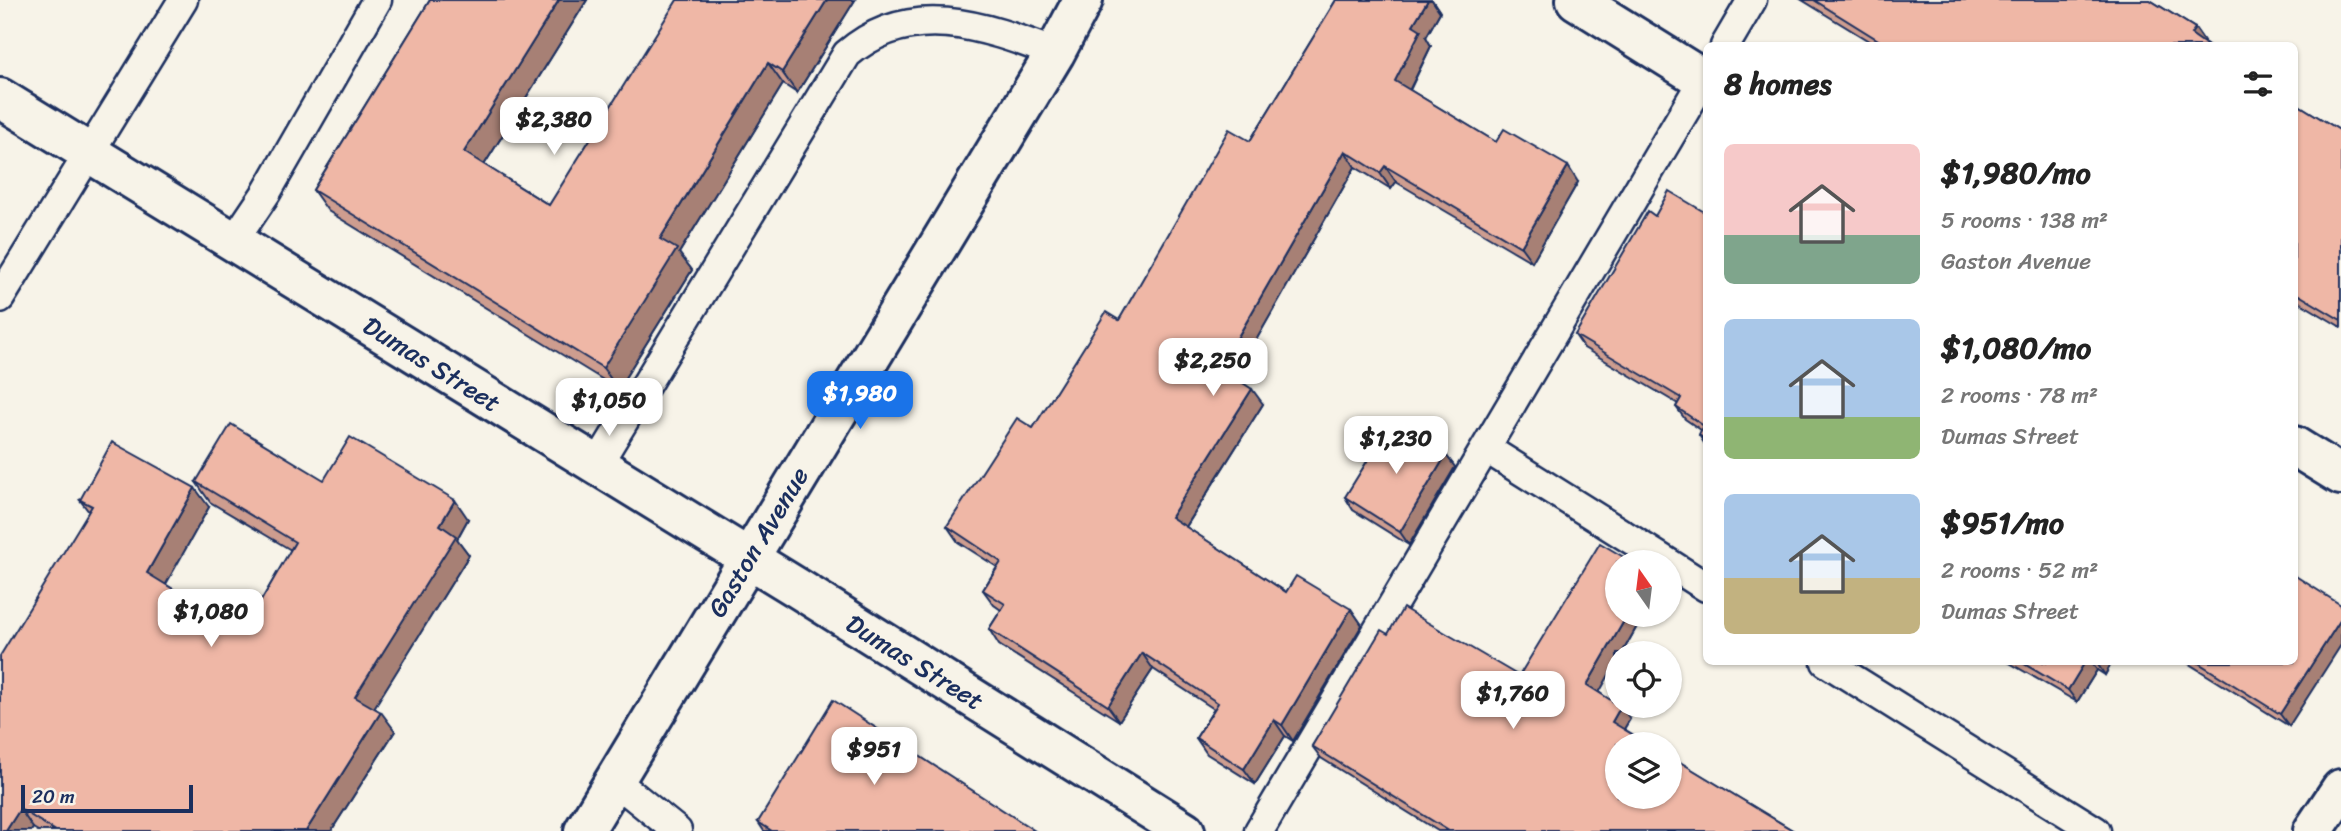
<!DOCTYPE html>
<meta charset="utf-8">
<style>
:root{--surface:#fff;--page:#f6f6f6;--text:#222;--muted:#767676;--accent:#1a73e8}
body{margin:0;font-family:Sriracha,sans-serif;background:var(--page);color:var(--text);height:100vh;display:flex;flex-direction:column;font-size:26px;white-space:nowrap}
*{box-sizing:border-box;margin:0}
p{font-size:23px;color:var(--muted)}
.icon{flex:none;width:38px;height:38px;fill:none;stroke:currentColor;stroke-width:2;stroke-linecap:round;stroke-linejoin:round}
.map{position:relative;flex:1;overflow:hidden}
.details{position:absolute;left:1703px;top:42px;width:595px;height:623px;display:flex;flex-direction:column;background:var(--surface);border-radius:10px;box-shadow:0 2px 5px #0004}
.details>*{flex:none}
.needle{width:46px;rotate:346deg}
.buttons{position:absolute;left:1605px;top:550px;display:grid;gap:14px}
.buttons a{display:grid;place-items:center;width:77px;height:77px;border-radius:50%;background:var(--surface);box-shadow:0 2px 5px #0004;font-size:35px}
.scale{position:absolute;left:21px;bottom:18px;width:172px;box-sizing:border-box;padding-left:7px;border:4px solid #1b2f5e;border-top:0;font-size:19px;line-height:24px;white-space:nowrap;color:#1b2f5e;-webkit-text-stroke:5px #f7f3e8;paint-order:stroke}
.price{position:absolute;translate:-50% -60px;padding:0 16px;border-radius:14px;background:#fff;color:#222;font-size:23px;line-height:46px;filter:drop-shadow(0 2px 4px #0008)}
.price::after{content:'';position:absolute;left:50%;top:42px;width:21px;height:16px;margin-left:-10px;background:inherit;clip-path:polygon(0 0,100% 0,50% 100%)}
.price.current{background:var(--accent);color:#fff}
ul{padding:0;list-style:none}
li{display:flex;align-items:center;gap:21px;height:175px;padding:0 21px}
li span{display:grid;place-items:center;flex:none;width:196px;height:140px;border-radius:10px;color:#555}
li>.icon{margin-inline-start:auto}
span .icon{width:84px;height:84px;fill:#fffc;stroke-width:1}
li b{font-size:30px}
h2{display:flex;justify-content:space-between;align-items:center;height:84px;padding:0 21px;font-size:30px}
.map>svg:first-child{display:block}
</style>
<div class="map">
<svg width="2341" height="831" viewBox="0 0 2341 831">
<rect width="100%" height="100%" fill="#f7f3e8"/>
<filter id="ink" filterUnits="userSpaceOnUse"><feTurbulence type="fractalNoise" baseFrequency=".0143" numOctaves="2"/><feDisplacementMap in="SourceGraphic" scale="14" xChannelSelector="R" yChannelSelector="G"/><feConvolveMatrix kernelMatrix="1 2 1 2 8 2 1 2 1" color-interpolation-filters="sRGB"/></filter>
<g filter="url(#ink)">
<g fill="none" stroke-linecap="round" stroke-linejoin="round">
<defs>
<g id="service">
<path d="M1725,46L1752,0"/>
<path d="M233,242L266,193L377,0"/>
<path d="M0,298L183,0"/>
<path d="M1487,449L1667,562"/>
<path d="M597,465L847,54C909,0 982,25 1055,53"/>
<path d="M1670,564L1706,587"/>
<path d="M1826,662L2096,831"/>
<path d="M614,780L677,831"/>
<path d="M1259,831L1706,75"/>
</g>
<g id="minor">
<path d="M1576,0L1706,81"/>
<path d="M0,98L799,589L1185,831"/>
<path d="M2294,446L2341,475"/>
<path d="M2313,831L2341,789"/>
</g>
<path id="secondary" d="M584,831L1055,53L1083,0"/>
</defs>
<use href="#service" stroke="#1b2f5e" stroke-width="33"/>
<use href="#minor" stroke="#1b2f5e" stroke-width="44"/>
<use href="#secondary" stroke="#1b2f5e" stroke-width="44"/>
<use href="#service" stroke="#f7f3e8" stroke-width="28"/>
<use href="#minor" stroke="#f7f3e8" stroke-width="38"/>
<use href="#secondary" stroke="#f7f3e8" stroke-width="38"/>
</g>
<g fill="#ce9d8f" stroke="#1b2f5e" stroke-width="2">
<path d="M430,0H587L484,165L549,205L855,0L797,93L783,84L679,253L692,270L618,389L328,211L313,190Z"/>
<path d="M1336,0H1432L1440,12L1426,37L1431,46L1410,90L1496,142L1578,182L1532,262L1396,182L1391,189L1355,167L1234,378L1263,404L1186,527L1286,592L1351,609L1362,625L1293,741L1285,736L1255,784L1207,754L1196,738L1214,709L1153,669L1119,721L999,645L989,629L1001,610L994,605L983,590L997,567L958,542L947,526L1033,428L1119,320L1250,141Z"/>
<path d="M1802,0H2150L2195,28L2204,41L2203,42L2208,46H1877Z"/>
<path d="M2294,102L2341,131V327L2294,299Z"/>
<path d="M1706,213V446L1699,435L1701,430L1685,419L1676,407L1678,404L1584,348L1575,335L1655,216Z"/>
<path d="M1446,455L1455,467L1409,545L1353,510L1345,497Z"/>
<path d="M324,480L468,519L457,539L469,555L374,707L395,731L331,831H38L33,828L31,831H0L89,512L80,500L209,507L165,584L243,632L291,550L210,502L196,482Z"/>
<path d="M1644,614L1622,653H1617L1599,692L1630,719L1624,729L1794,831H1438L1321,758L1312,746L1388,634L1519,676Z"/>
<path d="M2008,662H2112L2105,675L2097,670L2077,702Z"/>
<path d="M2186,662H2294L2289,726Z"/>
<path d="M758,822L1035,831H764Z"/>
</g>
<g fill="#a78074" stroke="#1b2f5e" stroke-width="2">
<path d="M559,0H587L479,173L464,152Z"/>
<path d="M827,0H855L797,93L782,72Z"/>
<path d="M1428,0H1432L1440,12L1426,37L1431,46L1406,97L1395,81L1413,25Z"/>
<path d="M2195,28L2204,41L2201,46L2191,34Z"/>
<path d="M768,63L783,84L679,253L692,270L618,389L603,368L660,239Z"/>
<path d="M1345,151L1355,167L1231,384L1220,368Z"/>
<path d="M1385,166L1396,182L1391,189L1380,173Z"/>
<path d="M1568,166L1578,182L1532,262L1521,247Z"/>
<path d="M1252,389L1263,404L1182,533L1171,517Z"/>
<path d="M1446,455L1455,467L1409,545L1400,532Z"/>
<path d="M195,488L209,507L161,593L147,573Z"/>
<path d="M455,500L468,519L457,539L469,555L369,716L355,697L440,525Z"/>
<path d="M1351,609L1362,625L1293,741L1282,725Z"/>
<path d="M1628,614H1644L1622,653H1617V661L1596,698L1587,685Z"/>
<path d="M2341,619V645L2289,726L2280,714Z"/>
<path d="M1142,653L1153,669L1119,721L1108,706Z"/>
<path d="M2085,662H2091L2097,670L2077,702L2068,690Z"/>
<path d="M2096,662H2112L2105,675Z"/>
<path d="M1621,706L1630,719L1621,734L1612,722Z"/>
<path d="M381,712L395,731L331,831H306Z"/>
<path d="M1274,720L1285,736L1255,784L1244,769Z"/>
<path d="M20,809L33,828L31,831H6Z"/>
</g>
<g fill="#efb7a6" stroke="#1b2f5e" stroke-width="2">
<path d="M430,0H559L464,152L549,205L677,0H827L782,72L768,63L660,239L677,249L603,368L313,190Z"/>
<path d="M1336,0H1428L1413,25L1421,30L1395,81L1496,142L1504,129L1568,166L1521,247L1385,166L1380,173L1345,151L1220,368L1252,389L1171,517L1286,592L1296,576L1351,609L1282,725L1274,720L1244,769L1196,738L1218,703L1142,653L1108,706L989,629L1005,604L983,590L1001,562L947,526L1017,418L1033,428L1106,312L1119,320L1229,129L1250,141Z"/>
<path d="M1814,0H2150L2195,28L2191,34L2208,46H1888Z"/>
<path d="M2294,102L2341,131V320L2294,292Z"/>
<path d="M1669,191L1706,213V440L1699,435L1704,426L1676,407L1681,398L1575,335L1648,211L1655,216Z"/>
<path d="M1392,421L1446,455L1400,532L1345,497Z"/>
<path d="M231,424L324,480L350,437L455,500L440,525L456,536L355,697L381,712L306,831H56L20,809L6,831H0V656L92,506L80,500L112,442L195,488L147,573L243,632L295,542L196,482Z"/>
<path d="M1600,543L1632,562H1617V614H1628L1587,685L1617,704V705L1621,706L1612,722L1648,744H1617V796H1670V756L1794,831H1449L1312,746L1381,630L1388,634L1403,608L1519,676Z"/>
<path d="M2294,575L2341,605V619L2280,714L2197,662H2294Z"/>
<path d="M2021,662H2085L2068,690Z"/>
<path d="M833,700L1035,831H772L758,822Z"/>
</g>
</g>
<g text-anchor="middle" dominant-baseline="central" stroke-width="7" stroke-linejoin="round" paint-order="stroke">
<g font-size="26" fill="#1b2f5e" stroke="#f7f3e8">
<text transform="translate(432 364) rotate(32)">Dumas Street</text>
<text transform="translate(758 542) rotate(-59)">Gaston Avenue</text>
<text transform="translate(915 662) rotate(32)">Dumas Street</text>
</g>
</g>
</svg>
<div class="buttons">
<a><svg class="needle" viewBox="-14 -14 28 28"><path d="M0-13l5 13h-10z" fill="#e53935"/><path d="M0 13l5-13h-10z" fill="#767676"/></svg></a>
<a><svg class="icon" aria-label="locate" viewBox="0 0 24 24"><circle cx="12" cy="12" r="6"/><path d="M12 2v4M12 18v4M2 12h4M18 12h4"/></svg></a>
<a><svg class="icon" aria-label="layers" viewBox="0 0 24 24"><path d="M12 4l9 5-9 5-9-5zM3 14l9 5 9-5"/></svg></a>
</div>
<div class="scale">20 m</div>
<b class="price" style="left:554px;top:157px">$2,380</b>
<b class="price" style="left:1213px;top:398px">$2,250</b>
<b class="price current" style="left:860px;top:431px">$1,980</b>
<b class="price" style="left:609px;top:438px">$1,050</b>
<b class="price" style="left:1396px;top:476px">$1,230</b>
<b class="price" style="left:211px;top:649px">$1,080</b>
<b class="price" style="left:1513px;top:731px">$1,760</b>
<b class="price" style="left:874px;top:787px">$951</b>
<section class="details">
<h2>8 homes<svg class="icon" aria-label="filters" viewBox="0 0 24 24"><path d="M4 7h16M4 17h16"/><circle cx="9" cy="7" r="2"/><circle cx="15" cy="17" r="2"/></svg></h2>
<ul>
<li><span style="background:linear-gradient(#f6c9c9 65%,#7fa58c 0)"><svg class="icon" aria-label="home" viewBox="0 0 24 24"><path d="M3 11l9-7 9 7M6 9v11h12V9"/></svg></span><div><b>$1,980/mo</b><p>5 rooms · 138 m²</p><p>Gaston Avenue</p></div></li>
<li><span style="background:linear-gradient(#a9c7e8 70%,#8fb573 0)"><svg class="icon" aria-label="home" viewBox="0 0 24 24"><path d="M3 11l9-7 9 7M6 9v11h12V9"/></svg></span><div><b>$1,080/mo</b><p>2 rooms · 78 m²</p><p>Dumas Street</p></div></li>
<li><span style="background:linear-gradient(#a9c7e8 60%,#c2b280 0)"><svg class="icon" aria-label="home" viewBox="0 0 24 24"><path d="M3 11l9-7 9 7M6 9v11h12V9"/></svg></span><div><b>$951/mo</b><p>2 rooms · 52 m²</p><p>Dumas Street</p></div></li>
</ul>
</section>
</div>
